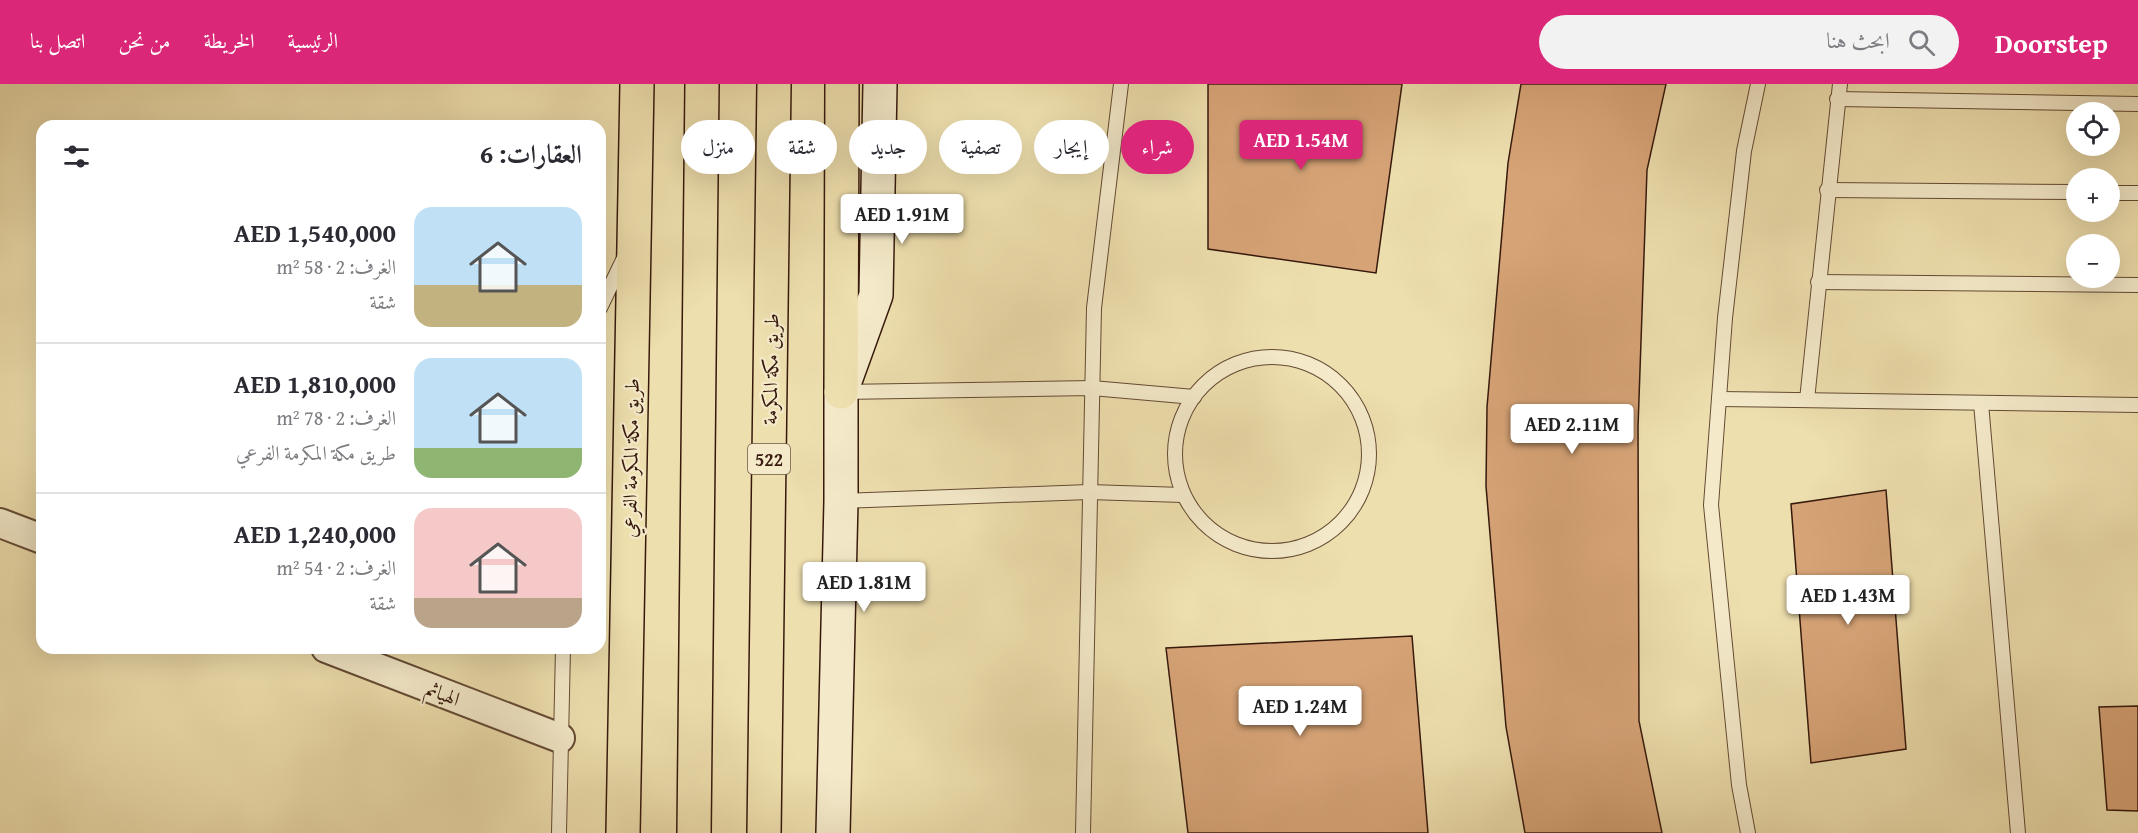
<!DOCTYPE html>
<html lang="ar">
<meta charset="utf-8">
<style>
:root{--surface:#fff;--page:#f2f2f3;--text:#2b2b33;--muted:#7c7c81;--line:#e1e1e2;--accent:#db2777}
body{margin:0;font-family:"Gentium Book Plus",Amiri,serif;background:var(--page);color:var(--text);direction:rtl;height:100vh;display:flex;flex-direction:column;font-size:22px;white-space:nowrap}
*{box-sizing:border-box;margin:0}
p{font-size:20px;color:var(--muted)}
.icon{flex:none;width:33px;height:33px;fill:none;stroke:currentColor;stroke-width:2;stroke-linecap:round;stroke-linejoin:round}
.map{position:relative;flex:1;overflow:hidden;direction:ltr}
.drawer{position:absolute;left:36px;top:36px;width:570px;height:534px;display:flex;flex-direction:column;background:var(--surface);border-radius:18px;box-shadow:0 6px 24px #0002;direction:rtl}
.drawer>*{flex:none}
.banner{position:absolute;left:624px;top:36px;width:570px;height:54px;direction:rtl;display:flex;gap:12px}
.tools{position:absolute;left:2066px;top:18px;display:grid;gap:12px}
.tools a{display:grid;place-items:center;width:54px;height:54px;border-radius:50%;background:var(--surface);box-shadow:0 6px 24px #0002;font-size:30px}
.price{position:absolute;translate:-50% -51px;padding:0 14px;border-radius:6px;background:#fff;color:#222;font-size:20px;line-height:39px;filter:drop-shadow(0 2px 3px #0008)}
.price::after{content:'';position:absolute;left:50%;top:36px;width:18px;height:14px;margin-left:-9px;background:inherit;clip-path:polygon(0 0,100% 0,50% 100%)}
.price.on{background:var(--accent);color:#fff}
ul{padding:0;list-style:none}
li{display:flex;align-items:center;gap:18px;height:150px;padding:0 24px}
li+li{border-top:2px solid var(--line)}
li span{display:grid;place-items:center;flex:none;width:168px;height:120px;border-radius:18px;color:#555}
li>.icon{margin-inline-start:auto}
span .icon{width:72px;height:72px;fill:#fffc;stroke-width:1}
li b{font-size:26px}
h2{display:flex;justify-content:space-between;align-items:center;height:72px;padding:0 24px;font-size:26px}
.pill{padding:0 21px;border-radius:27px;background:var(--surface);box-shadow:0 6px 24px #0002;font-size:21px;line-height:54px}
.pill.on{background:var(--accent);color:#fff}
header{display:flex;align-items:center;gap:36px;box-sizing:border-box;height:84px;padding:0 30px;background:var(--accent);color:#fff}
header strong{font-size:28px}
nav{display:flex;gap:33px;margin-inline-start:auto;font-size:21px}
.search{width:420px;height:54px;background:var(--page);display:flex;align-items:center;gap:15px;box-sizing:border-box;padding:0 21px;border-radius:33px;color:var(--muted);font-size:22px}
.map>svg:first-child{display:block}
</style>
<header>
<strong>Doorstep</strong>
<div class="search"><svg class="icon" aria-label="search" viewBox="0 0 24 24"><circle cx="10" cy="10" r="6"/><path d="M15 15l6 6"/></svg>ابحث هنا</div>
<nav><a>الرئيسية</a><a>الخريطة</a><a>من نحن</a><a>اتصل بنا</a></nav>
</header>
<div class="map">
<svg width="2138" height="749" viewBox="0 0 2138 749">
<rect width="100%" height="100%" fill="#eedfae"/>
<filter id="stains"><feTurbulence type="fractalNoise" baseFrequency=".00333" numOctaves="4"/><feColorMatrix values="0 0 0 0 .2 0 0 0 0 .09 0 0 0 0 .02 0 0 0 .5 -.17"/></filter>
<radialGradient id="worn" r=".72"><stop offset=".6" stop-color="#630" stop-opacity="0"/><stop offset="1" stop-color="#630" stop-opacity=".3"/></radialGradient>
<g fill="#d6a376" stroke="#36190c" stroke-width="1.5">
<path d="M1208,0H1402L1376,189L1208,165Z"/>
<path d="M1521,0H1666L1647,86L1638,343L1639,637L1662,749H1525L1506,643L1486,402L1487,323L1508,79Z"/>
<path d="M1886,406L1906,665L1811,679L1791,420Z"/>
<path d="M1412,552L1428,749H1188L1166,564Z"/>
<path d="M2138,622V727L2107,726L2099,623Z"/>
</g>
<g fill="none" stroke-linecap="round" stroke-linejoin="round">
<defs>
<g id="lane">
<path d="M1837,15L2138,20"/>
<path d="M1827,106L2076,108"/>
<path d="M2109,109H2138"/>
<path d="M1818,198L2138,201"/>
<path d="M600,224L624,174"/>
<circle cx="1272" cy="370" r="97"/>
<path d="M841,308L1092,304L1194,313"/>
<path d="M1719,315L2138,321"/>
<path d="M1807,316L1840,0"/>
<path d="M1981,319L2018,749"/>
<path d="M841,417L1089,408L1183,411"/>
<path d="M559,749L563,564"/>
<path d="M1083,749L1094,224L1121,0"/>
<path d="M1748,749L1739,701L1711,421L1725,234L1744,67L1758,0"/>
</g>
<g id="street">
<path d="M0,439L42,455"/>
<path d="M326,564L560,654"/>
</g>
<path id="secondary" d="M833,749L841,417V308L876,211L880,0"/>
<path id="primary" d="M623,749L637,0"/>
<g id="highway">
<path d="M841,308L842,0"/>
<path d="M694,749L702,0"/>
<path d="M764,749L774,0"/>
</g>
</defs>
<use href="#lane" stroke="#644a34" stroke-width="16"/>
<use href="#street" stroke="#644a34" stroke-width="32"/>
<use href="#secondary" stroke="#36190c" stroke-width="36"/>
<use href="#primary" stroke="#36190c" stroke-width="36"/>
<use href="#highway" stroke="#36190c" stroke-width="36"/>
<use href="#lane" stroke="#f4eaca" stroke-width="14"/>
<use href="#street" stroke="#f4eaca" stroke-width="28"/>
<use href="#secondary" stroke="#f4eaca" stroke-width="33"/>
<use href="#primary" stroke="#eedfae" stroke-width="33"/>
<use href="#highway" stroke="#eedfae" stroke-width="33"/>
</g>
<g text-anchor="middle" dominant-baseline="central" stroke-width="4.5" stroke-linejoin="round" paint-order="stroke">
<rect fill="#f4eaca" stroke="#6f5845" stroke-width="1.5" x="748" y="360" width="42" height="30" rx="4.5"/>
<g font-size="18" font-weight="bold" fill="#36190c">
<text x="769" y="375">522</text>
</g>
<g font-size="20" fill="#36190c" stroke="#f4eaca">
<text transform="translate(770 285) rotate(-89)">طريق مكة المكرمة</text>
<text transform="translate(630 374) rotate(-89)">طريق مكة المكرمة الفرعي</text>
<text transform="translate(443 609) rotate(21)">الهياثم</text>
</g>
</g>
<rect width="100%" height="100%" filter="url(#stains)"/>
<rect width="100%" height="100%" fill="url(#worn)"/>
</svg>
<div class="tools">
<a><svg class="icon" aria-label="locate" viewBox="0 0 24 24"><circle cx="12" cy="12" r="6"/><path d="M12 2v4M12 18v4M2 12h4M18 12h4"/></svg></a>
<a>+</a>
<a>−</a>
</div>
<b class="price on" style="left:1301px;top:87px">AED 1.54M</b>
<b class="price" style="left:902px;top:161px">AED 1.91M</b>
<b class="price" style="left:1572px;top:371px">AED 2.11M</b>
<b class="price" style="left:864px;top:529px">AED 1.81M</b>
<b class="price" style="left:1848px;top:542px">AED 1.43M</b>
<b class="price" style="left:1300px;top:653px">AED 1.24M</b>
<div class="banner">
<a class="pill on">شراء</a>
<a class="pill">إيجار</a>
<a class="pill">تصفية</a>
<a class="pill">جديد</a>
<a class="pill">شقة</a>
<a class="pill">منزل</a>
</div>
<section class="drawer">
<h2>العقارات: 6<svg class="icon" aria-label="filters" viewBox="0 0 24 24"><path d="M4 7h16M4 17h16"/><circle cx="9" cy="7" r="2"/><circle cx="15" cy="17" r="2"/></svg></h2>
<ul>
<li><span style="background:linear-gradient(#bfe0f5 65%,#c2b280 0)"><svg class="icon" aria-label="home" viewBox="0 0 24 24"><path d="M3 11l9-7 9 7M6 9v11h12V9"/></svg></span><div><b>AED 1,540,000</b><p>الغرف: 2 · 58 m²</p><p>شقة</p></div></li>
<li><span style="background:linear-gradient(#bfe0f5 75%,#8fb573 0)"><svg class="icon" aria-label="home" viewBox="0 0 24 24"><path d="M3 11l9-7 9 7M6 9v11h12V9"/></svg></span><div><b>AED 1,810,000</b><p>الغرف: 2 · 78 m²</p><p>طريق مكة المكرمة الفرعي</p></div></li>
<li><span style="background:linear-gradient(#f6c9c9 75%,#b9a48a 0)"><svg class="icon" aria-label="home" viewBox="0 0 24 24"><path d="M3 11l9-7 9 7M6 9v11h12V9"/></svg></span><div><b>AED 1,240,000</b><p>الغرف: 2 · 54 m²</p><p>شقة</p></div></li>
</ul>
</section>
</div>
